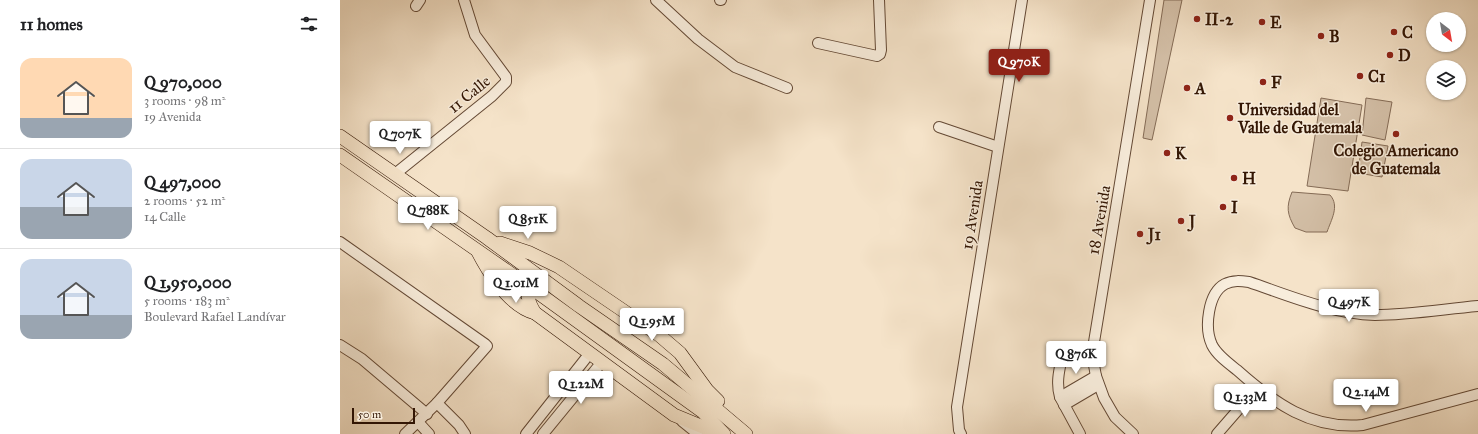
<!DOCTYPE html>
<meta charset="utf-8">
<style>
:root{--surface:#fff;--page:#f2f2f2;--text:#202124;--muted:#757577;--line:#e0e0e0;--accent:#8f2418}
body{margin:0;font-family:"IM FELL Great Primer",serif;background:var(--page);color:var(--text);height:100vh;display:flex;flex-direction:column;font-size:15px;white-space:nowrap}
*{box-sizing:border-box;margin:0}
p{font-size:13px;color:var(--muted)}
.icon{flex:none;width:22px;height:22px;fill:none;stroke:currentColor;stroke-width:2;stroke-linecap:round;stroke-linejoin:round}
.map{position:relative;flex:1;overflow:hidden}
.side{display:flex;flex-direction:column;background:var(--surface);width:340px}
.side>*{flex:none}
.needle{width:26px;rotate:149deg}
.fabs{position:absolute;left:1086px;top:12px;display:grid;gap:8px}
.fabs a{display:grid;place-items:center;width:40px;height:40px;border-radius:50%;background:var(--surface);box-shadow:0 1px 3px #0004;font-size:20px}
.scale{position:absolute;left:12px;bottom:10px;width:63px;box-sizing:border-box;padding-left:4px;border:2px solid #331604;border-top:0;font-size:11px;line-height:14px;white-space:nowrap;color:#331604;-webkit-text-stroke:3px #f8eddc;paint-order:stroke}
.price{position:absolute;translate:-50% -34px;padding:0 9px;border-radius:4px;background:#fff;color:#222;font-size:13px;line-height:26px;filter:drop-shadow(0 1px 2px #0008)}
.price::after{content:'';position:absolute;left:50%;top:24px;width:12px;height:9px;margin-left:-6px;background:inherit;clip-path:polygon(0 0,100% 0,50% 100%)}
.price.on{background:var(--accent);color:#fff}
ul{padding:0;list-style:none}
li{display:flex;align-items:center;gap:12px;height:100px;padding:0 20px}
li+li{border-top:1px solid var(--line)}
li span{display:grid;place-items:center;flex:none;width:112px;height:80px;border-radius:12px;color:#555}
li>.icon{margin-inline-start:auto}
span .icon{width:48px;height:48px;fill:#fffc;stroke-width:1}
li b{font-size:17px}
h2{display:flex;justify-content:space-between;align-items:center;height:48px;padding:0 20px;font-size:17px}
main{display:flex;flex:1;min-height:0}
.map>svg:first-child{display:block}
</style>
<main>
<section class="side">
<h2>11 homes<svg class="icon" aria-label="filters" viewBox="0 0 24 24"><path d="M4 7h16M4 17h16"/><circle cx="9" cy="7" r="2"/><circle cx="15" cy="17" r="2"/></svg></h2>
<ul>
<li><span style="background:linear-gradient(#ffd9b3 75%,#9aa5b1 0)"><svg class="icon" aria-label="home" viewBox="0 0 24 24"><path d="M3 11l9-7 9 7M6 9v11h12V9"/></svg></span><div><b>Q 970,000</b><p>3 rooms · 98 m²</p><p>19 Avenida</p></div></li>
<li><span style="background:linear-gradient(#c9d6e8 60%,#9aa5b1 0)"><svg class="icon" aria-label="home" viewBox="0 0 24 24"><path d="M3 11l9-7 9 7M6 9v11h12V9"/></svg></span><div><b>Q 497,000</b><p>2 rooms · 52 m²</p><p>14 Calle</p></div></li>
<li><span style="background:linear-gradient(#c9d6e8 70%,#9aa5b1 0)"><svg class="icon" aria-label="home" viewBox="0 0 24 24"><path d="M3 11l9-7 9 7M6 9v11h12V9"/></svg></span><div><b>Q 1,950,000</b><p>5 rooms · 183 m²</p><p>Boulevard Rafael Landívar</p></div></li>
</ul>
</section>
<div class="map">
<svg width="1138" height="434" viewBox="0 0 1138 434">
<rect width="100%" height="100%" fill="#f5e3c9"/>
<filter id="stains"><feTurbulence type="fractalNoise" baseFrequency=".005" numOctaves="4"/><feColorMatrix values="0 0 0 0 .2 0 0 0 0 .09 0 0 0 0 .02 0 0 0 .5 -.17"/></filter>
<radialGradient id="worn" r=".72"><stop offset=".6" stop-color="#630" stop-opacity="0"/><stop offset="1" stop-color="#630" stop-opacity=".3"/></radialGradient>
<g fill="#d4c0a8" stroke="#846b56">
<path d="M824,0H842L812,140L803,138Z"/>
<path d="M981,98L1022,105L1008,191L967,186Z"/>
<path d="M1026,98L1052,102L1045,140L1022,135Z"/>
<path d="M1022,142L1048,146L1042,177L1018,173Z"/>
<path d="M952,192L990,195C1000,206 991,220 987,232H966L955,228C947,214 946,207 952,192Z"/>
</g>
<g fill="none" stroke-linecap="round" stroke-linejoin="round">
<defs>
<g id="minor">
<path d="M316,0L358,39L395,67L447,88"/>
<path d="M380,0H381"/>
<path d="M76,6L80,0"/>
<path d="M478,43L537,56L540,54L541,50L539,0"/>
<path d="M599,127L658,147"/>
<path d="M55,174L152,96L166,82V77L135,35L124,0"/>
<path d="M0,242L145,344L147,346L97,403L65,434"/>
<path d="M1138,306C1104,309 1069,315 1035,315C992,314 950,296 909,282C901,281 893,280 885,284C868,293 864,328 872,345C877,355 888,363 897,370C934,403 971,430 1023,425L1138,394"/>
<path d="M0,345L22,359L87,414"/>
<path d="M722,357C719,371 716,383 720,397L740,434"/>
<path d="M720,397L756,376"/>
<path d="M97,403L119,425L125,434"/>
<path d="M724,405L758,385"/>
<path d="M342,421L358,434"/>
<path d="M78,422L89,434"/>
<path d="M186,434L250,353"/>
<path d="M203,434L262,362"/>
<path d="M621,434L619,430L617,407L682,0"/>
<path d="M793,434L775,417L764,398L756,376L753,360L754,342L765,275L810,0"/>
<path d="M877,434L917,388"/>
</g>
<g id="major">
<path d="M0,136L147,238L239,306L323,364L406,434"/>
<path d="M0,155L190,287L363,412L384,434"/>
<path d="M160,243L190,253L219,267L319,335L340,353L367,390L378,401"/>
<path d="M138,252C150,275 169,306 195,313"/>
<path d="M193,282C185,294 188,302 195,313L334,415L380,434"/>
</g>
</defs>
<use href="#minor" stroke="#644935" stroke-width="12"/>
<use href="#major" stroke="#331604" stroke-width="14"/>
<use href="#minor" stroke="#f8eddc" stroke-width="10"/>
<use href="#major" stroke="#f5e3c9" stroke-width="13"/>
</g>
<g fill="#8f2418" stroke="#f8eddc" stroke-width="1.5">
<circle cx="857" cy="19" r="4"/>
<circle cx="922" cy="22" r="4"/>
<circle cx="1054" cy="32" r="4"/>
<circle cx="981" cy="36" r="4"/>
<circle cx="1050" cy="55" r="4"/>
<circle cx="1020" cy="76" r="4"/>
<circle cx="923" cy="82" r="4"/>
<circle cx="847" cy="88" r="4"/>
<circle cx="890" cy="118" r="4"/>
<circle cx="1056" cy="134" r="4"/>
<circle cx="827" cy="153" r="4"/>
<circle cx="894" cy="178" r="4"/>
<circle cx="883" cy="207" r="4"/>
<circle cx="841" cy="221" r="4"/>
<circle cx="800" cy="234" r="4"/>
</g>
<g text-anchor="middle" dominant-baseline="central" stroke-width="3" stroke-linejoin="round" paint-order="stroke">
<g font-size="16" font-weight="bold" fill="#331604" stroke="#f8eddc" text-anchor="start">
<text x="865" y="19">II-2</text>
<text x="930" y="22">E</text>
<text x="1062" y="32">C</text>
<text x="989" y="36">B</text>
<text x="1058" y="55">D</text>
<text x="1028" y="76">C1</text>
<text x="931" y="82">F</text>
<text x="855" y="88">A</text>
<text x="898" y="109">Universidad del<tspan x="898" dy="18">Valle de Guatemala</tspan></text>
<text x="1056" y="150" text-anchor="middle">Colegio Americano<tspan x="1056" dy="18">de Guatemala</tspan></text>
<text x="835" y="153">K</text>
<text x="902" y="178">H</text>
<text x="891" y="207">I</text>
<text x="849" y="221">J</text>
<text x="808" y="234">J1</text>
</g>
<g font-size="16" fill="#331604" stroke="#f8eddc">
<text transform="translate(129 94) rotate(-39)">11 Calle</text>
<text transform="translate(632 215) rotate(-81)">19 Avenida</text>
<text transform="translate(759 220) rotate(-80)">18 Avenida</text>
</g>
</g>
<rect width="100%" height="100%" filter="url(#stains)"/>
<rect width="100%" height="100%" fill="url(#worn)"/>
</svg>
<div class="fabs">
<a><svg class="needle" viewBox="-14 -14 28 28"><path d="M0-13l5 13h-10z" fill="#e53935"/><path d="M0 13l5-13h-10z" fill="#757577"/></svg></a>
<a><svg class="icon" aria-label="layers" viewBox="0 0 24 24"><path d="M12 4l9 5-9 5-9-5zM3 14l9 5 9-5"/></svg></a>
</div>
<div class="scale">50 m</div>
<b class="price on" style="left:679px;top:83px">Q 970K</b>
<b class="price" style="left:60px;top:155px">Q 707K</b>
<b class="price" style="left:88px;top:231px">Q 788K</b>
<b class="price" style="left:188px;top:240px">Q 851K</b>
<b class="price" style="left:176px;top:304px">Q 1.01M</b>
<b class="price" style="left:1009px;top:323px">Q 497K</b>
<b class="price" style="left:312px;top:342px">Q 1.95M</b>
<b class="price" style="left:736px;top:375px">Q 876K</b>
<b class="price" style="left:241px;top:405px">Q 1.22M</b>
<b class="price" style="left:1026px;top:413px">Q 2.14M</b>
<b class="price" style="left:905px;top:418px">Q 1.33M</b>
</div>
</main>
